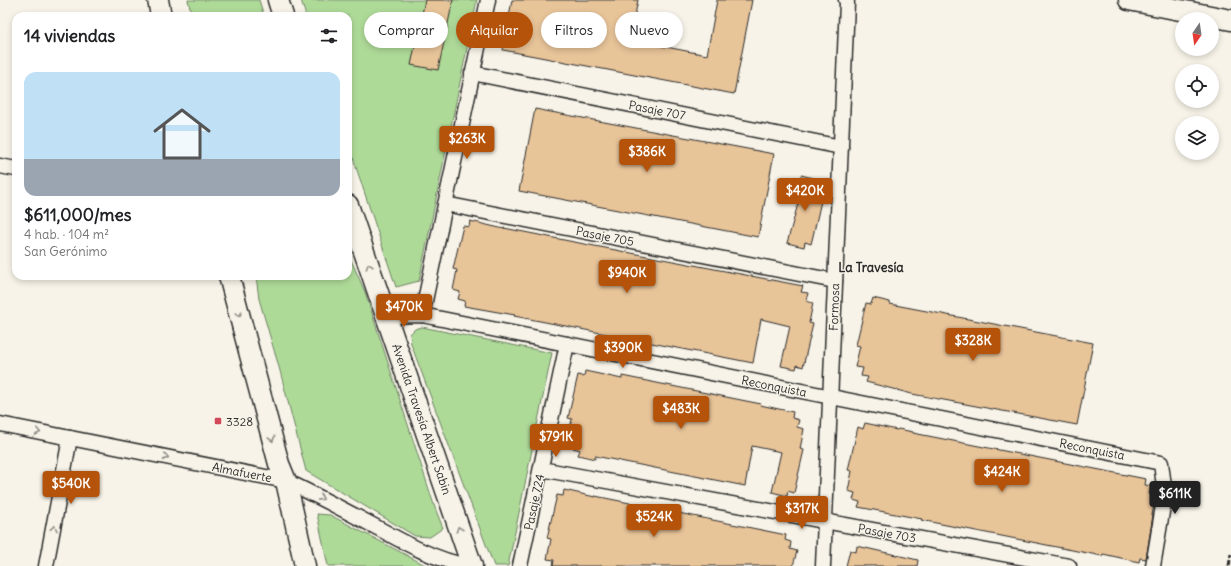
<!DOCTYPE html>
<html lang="es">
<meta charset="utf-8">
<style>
:root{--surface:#fff;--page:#f2f2f2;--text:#202124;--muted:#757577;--accent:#b45309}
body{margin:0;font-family:Delius,sans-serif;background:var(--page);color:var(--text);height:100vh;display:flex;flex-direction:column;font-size:15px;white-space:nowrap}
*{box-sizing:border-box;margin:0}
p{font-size:13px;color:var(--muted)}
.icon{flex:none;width:22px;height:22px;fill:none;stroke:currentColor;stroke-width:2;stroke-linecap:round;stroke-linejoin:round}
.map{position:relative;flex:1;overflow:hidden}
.details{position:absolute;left:12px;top:12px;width:340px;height:268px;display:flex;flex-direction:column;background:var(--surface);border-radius:12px;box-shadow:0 2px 6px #0003}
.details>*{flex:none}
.top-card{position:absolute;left:364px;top:12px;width:380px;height:36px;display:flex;gap:8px}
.needle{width:26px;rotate:193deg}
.tools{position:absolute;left:1175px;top:12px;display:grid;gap:8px}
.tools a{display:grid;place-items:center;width:44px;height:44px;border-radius:50%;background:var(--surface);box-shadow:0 2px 6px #0003;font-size:20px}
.price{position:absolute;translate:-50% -34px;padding:0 9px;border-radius:4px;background:var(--accent);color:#fff;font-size:13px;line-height:26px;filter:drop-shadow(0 1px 2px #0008)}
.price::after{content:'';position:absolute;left:50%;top:24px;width:12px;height:9px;margin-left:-6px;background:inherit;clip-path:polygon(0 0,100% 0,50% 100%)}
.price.current{background:#222;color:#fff}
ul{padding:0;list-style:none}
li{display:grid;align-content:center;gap:8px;height:212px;padding:0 12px}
li span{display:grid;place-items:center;height:124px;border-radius:12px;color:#555}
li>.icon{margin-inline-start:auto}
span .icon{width:72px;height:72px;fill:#fffc;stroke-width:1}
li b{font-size:17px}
h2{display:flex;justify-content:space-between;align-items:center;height:48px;padding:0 12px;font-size:17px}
.tag{padding:0 14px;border-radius:18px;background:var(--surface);box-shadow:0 2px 6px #0003;font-size:14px;line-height:36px}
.tag.current{background:var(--accent);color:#fff}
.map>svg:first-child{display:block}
</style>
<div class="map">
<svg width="1231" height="566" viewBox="0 0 1231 566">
<rect width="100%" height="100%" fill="#f7f3e8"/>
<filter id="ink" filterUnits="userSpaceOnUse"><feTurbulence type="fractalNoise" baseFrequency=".025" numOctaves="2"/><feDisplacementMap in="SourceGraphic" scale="8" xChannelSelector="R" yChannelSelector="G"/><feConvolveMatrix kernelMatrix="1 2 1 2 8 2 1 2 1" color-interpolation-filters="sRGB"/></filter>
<g filter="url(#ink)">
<g fill="#aeda98" stroke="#6c8262">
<path d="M188,0H259L264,16H192Z"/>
<path d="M301,0H477L419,281L396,287L348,143V16H306Z"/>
<path d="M348,253L365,292L435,508L443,528L430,537L415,536L306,471L279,367L259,299L256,276H348Z"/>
<path d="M422,327L552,353L508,566H494L411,344L410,334L415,329Z"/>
<path d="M317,514L330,515L427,566H328Z"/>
</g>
<g fill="#e8c499" stroke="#2b2b2b">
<path d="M425,0H453L438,70L411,65Z"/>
<path d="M512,0H638L630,40L707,55L717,0H752L734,94L503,50Z"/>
<path d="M535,109L774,154L758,237L519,191Z"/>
<path d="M801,175L821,180L816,200L821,201L813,236L811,244L805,242L804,247L787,243L798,204L794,203Z"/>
<path d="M470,221L504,229V228L574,242L803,286L801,292L808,293L806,301L813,303L809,323L813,324L803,367L797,365L796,369L781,366L790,326L761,319L753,363L545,322L514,316L515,315L464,306L465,301L458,299L460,292L453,290L457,270L453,269L463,226L469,227Z"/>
<path d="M873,298L890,302V304L1093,343L1077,425L912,394L866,382L868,377L861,376L863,368L855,367L860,346L856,345L866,303L871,304Z"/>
<path d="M585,371L622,379V376L761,404L760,405L793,412L792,418L799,420L797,427L804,429L800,449L804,450L794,493L788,491L787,496L772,492L781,452L752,446L745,486L595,456V459L578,455L580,450L573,448L575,441L568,439L572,419L568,418L578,375L584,377Z"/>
<path d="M865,423L897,430L898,429L913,432V433L1146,479L1145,485L1151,486L1149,494L1156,495L1152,515H1153L1146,559L1140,558L1139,562L1103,554L1102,556L921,520L922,519L858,507L860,502L853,500L855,493L848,491L852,471L848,470L858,427L863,429Z"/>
<path d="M564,490L595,497V496L610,499L786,535L785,540L791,542L790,549L797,551L793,566H553L554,560L547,559L551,539L547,538L557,495L563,496Z"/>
<path d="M857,546L918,560L917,566H846L850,550L856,552Z"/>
</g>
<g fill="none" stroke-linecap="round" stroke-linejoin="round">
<defs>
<g id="minor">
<path d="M472,73L841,147"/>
<path d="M0,166L16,169"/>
<path d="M445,204L835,281"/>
<path d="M422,315L488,0"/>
<path d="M386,316L422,315L1161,463L1165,494L1153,566"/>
<path d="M0,424L286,481C316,495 346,511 376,527C405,543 435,560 468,566"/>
<path d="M541,469L1069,566"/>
<path d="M46,566L70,438"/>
<path d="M520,566L567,344"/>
<path d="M823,566L847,3L846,0"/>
</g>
<g id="secondary">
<path d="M158,0L161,16"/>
<path d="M278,0L283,16"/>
<path d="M1129,0L1231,20"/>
<path d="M348,205L472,566"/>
<path d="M229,276L279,464L286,481L305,566"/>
</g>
</defs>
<use href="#minor" stroke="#2b2b2b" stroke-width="17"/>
<use href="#secondary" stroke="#2b2b2b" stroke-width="23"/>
<use href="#minor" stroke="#f7f3e8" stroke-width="14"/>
<use href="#secondary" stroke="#f7f3e8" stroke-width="20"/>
<path stroke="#2b2b2b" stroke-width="3" stroke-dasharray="6 3" stroke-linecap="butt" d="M1229,566L1231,554"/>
</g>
<defs><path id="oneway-chevron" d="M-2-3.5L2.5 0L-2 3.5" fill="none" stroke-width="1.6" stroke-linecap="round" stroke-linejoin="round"/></defs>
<g stroke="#918f8a">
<use href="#oneway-chevron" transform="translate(369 266) rotate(-109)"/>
<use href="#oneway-chevron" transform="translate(239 314) rotate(75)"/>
<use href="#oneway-chevron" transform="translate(38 432) rotate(11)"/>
<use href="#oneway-chevron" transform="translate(272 439) rotate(75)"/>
<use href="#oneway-chevron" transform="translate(166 457) rotate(11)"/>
<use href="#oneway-chevron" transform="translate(321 498) rotate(28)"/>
<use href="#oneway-chevron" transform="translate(54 528) rotate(-79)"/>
<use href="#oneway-chevron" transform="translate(459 529) rotate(-109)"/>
</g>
</g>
<rect fill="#d1495b" stroke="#f7f3e8" stroke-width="1.5" x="214" y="417" width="8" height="8" rx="2"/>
<g text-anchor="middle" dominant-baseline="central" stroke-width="3" stroke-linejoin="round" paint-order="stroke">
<g font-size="12" fill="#2b2b2b" stroke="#f7f3e8">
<text transform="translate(657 110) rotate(11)">Pasaje 707</text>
<text transform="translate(605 236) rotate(11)">Pasaje 705</text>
<text transform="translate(834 307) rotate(-88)">Formosa</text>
<text transform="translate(774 386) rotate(11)">Reconquista</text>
<text transform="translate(422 419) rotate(71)">Avenida Travesía Albert Sabin</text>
<text transform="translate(1092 449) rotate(11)">Reconquista</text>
<text transform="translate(242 472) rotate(11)">Almafuerte</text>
<text transform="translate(534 502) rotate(-78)">Pasaje 724</text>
<text transform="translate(887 533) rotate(10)">Pasaje 703</text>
</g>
<g font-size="12" fill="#2b2b2b" stroke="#f7f3e8" text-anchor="start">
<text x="226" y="421">3328</text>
</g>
<g font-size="13" font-weight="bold" fill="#2b2b2b" stroke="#f7f3e8">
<text x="871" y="267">La Travesía</text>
</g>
</g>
</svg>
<div class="tools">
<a><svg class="needle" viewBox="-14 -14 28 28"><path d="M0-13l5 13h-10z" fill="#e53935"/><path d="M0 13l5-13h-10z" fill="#757577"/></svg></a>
<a><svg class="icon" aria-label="locate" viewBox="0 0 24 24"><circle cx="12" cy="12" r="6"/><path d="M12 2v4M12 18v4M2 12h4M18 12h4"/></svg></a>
<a><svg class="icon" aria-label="layers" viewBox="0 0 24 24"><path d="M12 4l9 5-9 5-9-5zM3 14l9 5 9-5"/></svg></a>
</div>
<b class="price" style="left:467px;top:160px">$263K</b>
<b class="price" style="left:647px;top:173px">$386K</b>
<b class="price" style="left:805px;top:212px">$420K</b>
<b class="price" style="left:627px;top:294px">$940K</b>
<b class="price" style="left:404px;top:328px">$470K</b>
<b class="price" style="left:973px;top:362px">$328K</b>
<b class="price" style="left:623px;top:369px">$390K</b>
<b class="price" style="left:681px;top:430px">$483K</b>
<b class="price" style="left:556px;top:458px">$791K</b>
<b class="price" style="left:1002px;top:493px">$424K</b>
<b class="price" style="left:71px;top:505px">$540K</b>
<b class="price current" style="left:1175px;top:515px">$611K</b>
<b class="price" style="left:802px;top:530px">$317K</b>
<b class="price" style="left:654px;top:538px">$524K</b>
<div class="top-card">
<a class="tag">Comprar</a>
<a class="tag current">Alquilar</a>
<a class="tag">Filtros</a>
<a class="tag">Nuevo</a>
</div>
<section class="details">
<h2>14 viviendas<svg class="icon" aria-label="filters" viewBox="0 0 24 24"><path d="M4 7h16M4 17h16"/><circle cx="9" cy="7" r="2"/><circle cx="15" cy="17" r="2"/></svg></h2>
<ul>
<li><span style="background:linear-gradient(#bfe0f5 70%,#9aa5b1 0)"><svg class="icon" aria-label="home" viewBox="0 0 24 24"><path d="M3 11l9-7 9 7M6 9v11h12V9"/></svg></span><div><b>$611,000/mes</b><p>4 hab. · 104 m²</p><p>San Gerónimo</p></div></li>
</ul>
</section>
</div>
